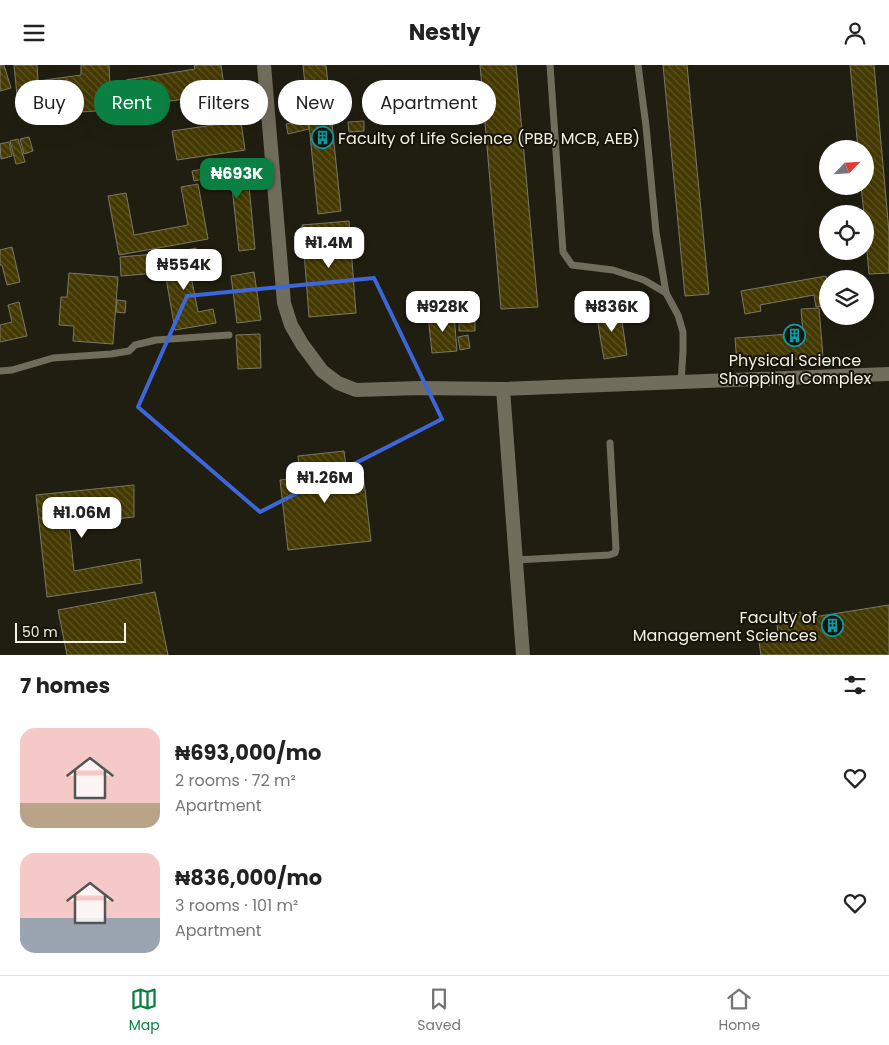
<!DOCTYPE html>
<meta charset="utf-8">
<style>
:root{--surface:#fff;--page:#f6f6f6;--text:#222;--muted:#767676;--line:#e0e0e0;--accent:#0b8043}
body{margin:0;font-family:Poppins,sans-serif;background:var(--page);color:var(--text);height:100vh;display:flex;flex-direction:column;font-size:19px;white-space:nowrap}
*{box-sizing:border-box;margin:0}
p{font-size:16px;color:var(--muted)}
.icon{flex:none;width:28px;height:28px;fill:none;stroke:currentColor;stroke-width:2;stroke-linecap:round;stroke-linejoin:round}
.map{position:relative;height:590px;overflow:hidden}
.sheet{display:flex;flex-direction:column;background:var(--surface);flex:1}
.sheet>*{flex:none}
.banner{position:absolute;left:15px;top:15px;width:500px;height:45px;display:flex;gap:10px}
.needle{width:32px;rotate:65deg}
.buttons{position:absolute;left:819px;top:75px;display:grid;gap:10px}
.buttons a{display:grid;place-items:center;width:55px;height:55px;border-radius:50%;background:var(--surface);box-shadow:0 5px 20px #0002;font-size:25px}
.scale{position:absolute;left:15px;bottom:12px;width:111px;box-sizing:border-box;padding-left:5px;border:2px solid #f3f1e8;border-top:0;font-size:14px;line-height:18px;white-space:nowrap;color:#f3f1e8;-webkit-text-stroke:4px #171408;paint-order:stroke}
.price{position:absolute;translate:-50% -42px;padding:0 11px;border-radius:10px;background:#fff;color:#222;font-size:16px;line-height:32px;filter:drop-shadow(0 1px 2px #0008)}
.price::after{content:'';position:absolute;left:50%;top:30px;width:15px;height:11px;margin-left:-8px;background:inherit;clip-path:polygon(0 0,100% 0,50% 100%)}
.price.selected{background:var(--accent);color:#fff}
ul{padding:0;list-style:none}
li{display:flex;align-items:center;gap:15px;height:125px;padding:0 20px}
li span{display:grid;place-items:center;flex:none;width:140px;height:100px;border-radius:15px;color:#555}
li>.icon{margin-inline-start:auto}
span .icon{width:60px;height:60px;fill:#fffc;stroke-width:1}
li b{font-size:21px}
h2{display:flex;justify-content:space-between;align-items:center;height:60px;padding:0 20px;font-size:21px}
.tag{padding:0 18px;border-radius:22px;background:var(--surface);box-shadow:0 5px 20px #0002;font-size:18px;line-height:45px}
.tag.selected{background:var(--accent);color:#fff}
header{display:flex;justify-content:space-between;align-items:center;height:65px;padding:0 20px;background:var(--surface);font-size:22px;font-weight:700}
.dock{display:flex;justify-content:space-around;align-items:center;height:70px;border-top:1px solid var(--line);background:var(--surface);font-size:14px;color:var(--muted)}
.dock a{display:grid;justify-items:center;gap:2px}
.dock .selected{color:var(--accent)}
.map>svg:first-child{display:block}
</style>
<header><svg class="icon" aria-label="menu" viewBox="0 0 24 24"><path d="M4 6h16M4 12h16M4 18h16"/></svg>Nestly<svg class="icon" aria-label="person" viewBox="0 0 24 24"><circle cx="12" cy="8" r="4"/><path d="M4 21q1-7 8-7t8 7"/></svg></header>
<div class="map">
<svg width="889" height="590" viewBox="0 0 889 590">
<defs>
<pattern id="building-back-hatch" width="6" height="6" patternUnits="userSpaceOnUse" patternTransform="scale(1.25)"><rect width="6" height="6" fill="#443900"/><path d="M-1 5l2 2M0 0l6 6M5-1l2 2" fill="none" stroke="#5f5625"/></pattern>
</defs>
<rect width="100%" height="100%" fill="#201e10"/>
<g fill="url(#building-back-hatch)" stroke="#7b7868">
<path d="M0,0H4L11,23L0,26Z"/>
<path d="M14,0H37L38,16L81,10V0H109L111,45L19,51Z"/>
<path d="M194,0H221L225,28L130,42L126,15L195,4Z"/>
<path d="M303,0H326L341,146L318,149Z"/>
<path d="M480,0H516L538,242L501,244Z"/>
<path d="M663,0H687L709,229L685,231Z"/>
<path d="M850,0H874L889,167V208L869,209L865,164V149H864L861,121H865V84H858Z"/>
<path d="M307,54L309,64L288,69L286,59Z"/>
<path d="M241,56L245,85L177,95L172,66Z"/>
<path d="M364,56V66L349,67L348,57Z"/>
<path d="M29,72L33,86L24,89L20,74Z"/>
<path d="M18,74L25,97L16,99L10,76Z"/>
<path d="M9,77L12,91L1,94L0,79Z"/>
<path d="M247,100L255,184L239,186L232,122L209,124L207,104Z"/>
<path d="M203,104L205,114L194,116L192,106Z"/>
<path d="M198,119L208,174L119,190L108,131L126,128L134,170L188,160L181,122Z"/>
<path d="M349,156L356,248L309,252L302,160Z"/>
<path d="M12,182L20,217L7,220L2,200H0V185Z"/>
<path d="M196,183L199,199L189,201L198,247L213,244L216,258L175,265L162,190Z"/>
<path d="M155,189L157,208L121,211L120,192Z"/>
<path d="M254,207L261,255L237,258L231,211Z"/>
<path d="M69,208L118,212L113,279L73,276L74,261L59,260L61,232H67Z"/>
<path d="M826,211L828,220V240L816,242L814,230L760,240L761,246L745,249L741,226Z"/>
<path d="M117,235L126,236L125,248L116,247Z"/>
<path d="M19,237L27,271L0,277V260L12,257L8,240Z"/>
<path d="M620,243L627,290L604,294L596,247Z"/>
<path d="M819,243L823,292L737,299L735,273L803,268L801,244Z"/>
<path d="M454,249L457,286L432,288L428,251Z"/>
<path d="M475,256V266H459V257Z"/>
<path d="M260,269L261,303L238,304L236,270Z"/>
<path d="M468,270L470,283L460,285L458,272Z"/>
<path d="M344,386L347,410L363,408L371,476L288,485L280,415L300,413L298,391Z"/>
<path d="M134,420V452L69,459L74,506L140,494L142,518L47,532L36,430Z"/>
<path d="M155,527L168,590H67L58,545Z"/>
<path d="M889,540V590H761L758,571L778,568L776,551L801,547V554Z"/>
</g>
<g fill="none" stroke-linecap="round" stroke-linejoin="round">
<g stroke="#706d5d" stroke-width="7">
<path d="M550,0L563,187L572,200L613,205L644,215L666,228"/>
<path d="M638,0L646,61L656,167L666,228L678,250L683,267V286L681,318"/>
<path d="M0,306L12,305L53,293L111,289L129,286L135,280L156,275L229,270"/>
<path d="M516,495L609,490L615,488L616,484L610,378"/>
</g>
<g stroke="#706d5d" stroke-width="14">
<path d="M264,0L284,238L291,260L302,279L322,306L338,318L356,325L420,323L503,324L889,309"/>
<path d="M503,324L523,590"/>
</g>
</g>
<path fill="none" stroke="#3d66da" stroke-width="4" stroke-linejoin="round" d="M374,213L442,354L260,447L138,342L187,231Z"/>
<defs>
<symbol id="building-ring" viewBox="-11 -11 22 22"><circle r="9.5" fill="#171408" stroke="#0f9aa8" stroke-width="1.5"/><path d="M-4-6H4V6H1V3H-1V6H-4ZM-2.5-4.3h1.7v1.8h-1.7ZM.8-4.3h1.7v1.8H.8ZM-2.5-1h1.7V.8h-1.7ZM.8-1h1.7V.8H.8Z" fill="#0f9aa8"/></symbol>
</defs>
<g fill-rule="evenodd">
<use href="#building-ring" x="310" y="60" width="25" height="25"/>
<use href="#building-ring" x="782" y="258" width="25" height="25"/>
<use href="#building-ring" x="820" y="548" width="25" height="25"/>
</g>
<g text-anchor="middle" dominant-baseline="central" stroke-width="4" stroke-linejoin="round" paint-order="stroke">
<g font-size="16" fill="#f3f1e8" stroke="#171408" text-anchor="start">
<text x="338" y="73">Faculty of Life Science (PBB, MCB, AEB)</text>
<text x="795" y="295" text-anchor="middle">Physical Science<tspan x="795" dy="18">Shopping Complex</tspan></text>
<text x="817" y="552" text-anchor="end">Faculty of<tspan x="817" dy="18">Management Sciences</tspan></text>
</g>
</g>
</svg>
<div class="buttons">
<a><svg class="needle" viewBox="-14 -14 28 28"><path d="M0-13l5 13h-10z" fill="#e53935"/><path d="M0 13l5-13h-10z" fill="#767676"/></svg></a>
<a><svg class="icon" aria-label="locate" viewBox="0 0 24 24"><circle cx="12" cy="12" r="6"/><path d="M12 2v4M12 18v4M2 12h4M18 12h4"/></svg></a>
<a><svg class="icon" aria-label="layers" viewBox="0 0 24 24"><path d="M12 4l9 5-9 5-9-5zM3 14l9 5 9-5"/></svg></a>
</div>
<div class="scale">50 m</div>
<b class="price selected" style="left:237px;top:135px">₦693K</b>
<b class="price" style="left:329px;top:204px">₦1.4M</b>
<b class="price" style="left:184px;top:226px">₦554K</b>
<b class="price" style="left:443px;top:268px">₦928K</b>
<b class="price" style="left:612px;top:268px">₦836K</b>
<b class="price" style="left:325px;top:439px">₦1.26M</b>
<b class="price" style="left:82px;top:474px">₦1.06M</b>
<div class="banner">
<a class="tag">Buy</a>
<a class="tag selected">Rent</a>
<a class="tag">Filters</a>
<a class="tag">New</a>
<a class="tag">Apartment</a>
</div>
</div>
<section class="sheet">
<h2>7 homes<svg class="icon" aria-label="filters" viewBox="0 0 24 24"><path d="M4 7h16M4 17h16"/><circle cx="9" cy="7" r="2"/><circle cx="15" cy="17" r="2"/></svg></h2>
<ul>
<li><span style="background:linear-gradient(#f6c9c9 75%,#b9a48a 0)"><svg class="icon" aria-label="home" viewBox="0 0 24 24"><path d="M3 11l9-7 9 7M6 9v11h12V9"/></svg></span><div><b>₦693,000/mo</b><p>2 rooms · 72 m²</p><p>Apartment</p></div><svg class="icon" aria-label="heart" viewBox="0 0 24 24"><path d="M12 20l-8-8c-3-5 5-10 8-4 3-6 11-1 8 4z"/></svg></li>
<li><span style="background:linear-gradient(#f6c9c9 65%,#9aa5b1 0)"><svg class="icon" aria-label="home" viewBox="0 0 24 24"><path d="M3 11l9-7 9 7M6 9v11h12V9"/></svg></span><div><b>₦836,000/mo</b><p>3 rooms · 101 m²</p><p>Apartment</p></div><svg class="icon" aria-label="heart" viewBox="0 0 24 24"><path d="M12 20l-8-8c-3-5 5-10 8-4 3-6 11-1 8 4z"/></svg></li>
</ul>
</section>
<nav class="dock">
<a class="selected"><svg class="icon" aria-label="map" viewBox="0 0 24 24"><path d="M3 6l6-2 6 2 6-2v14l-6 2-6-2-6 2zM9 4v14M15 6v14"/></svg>Map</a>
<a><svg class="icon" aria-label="saved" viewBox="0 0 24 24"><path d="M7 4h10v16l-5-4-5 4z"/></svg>Saved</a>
<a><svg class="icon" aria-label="home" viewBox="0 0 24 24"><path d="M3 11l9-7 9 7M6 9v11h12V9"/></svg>Home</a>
</nav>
